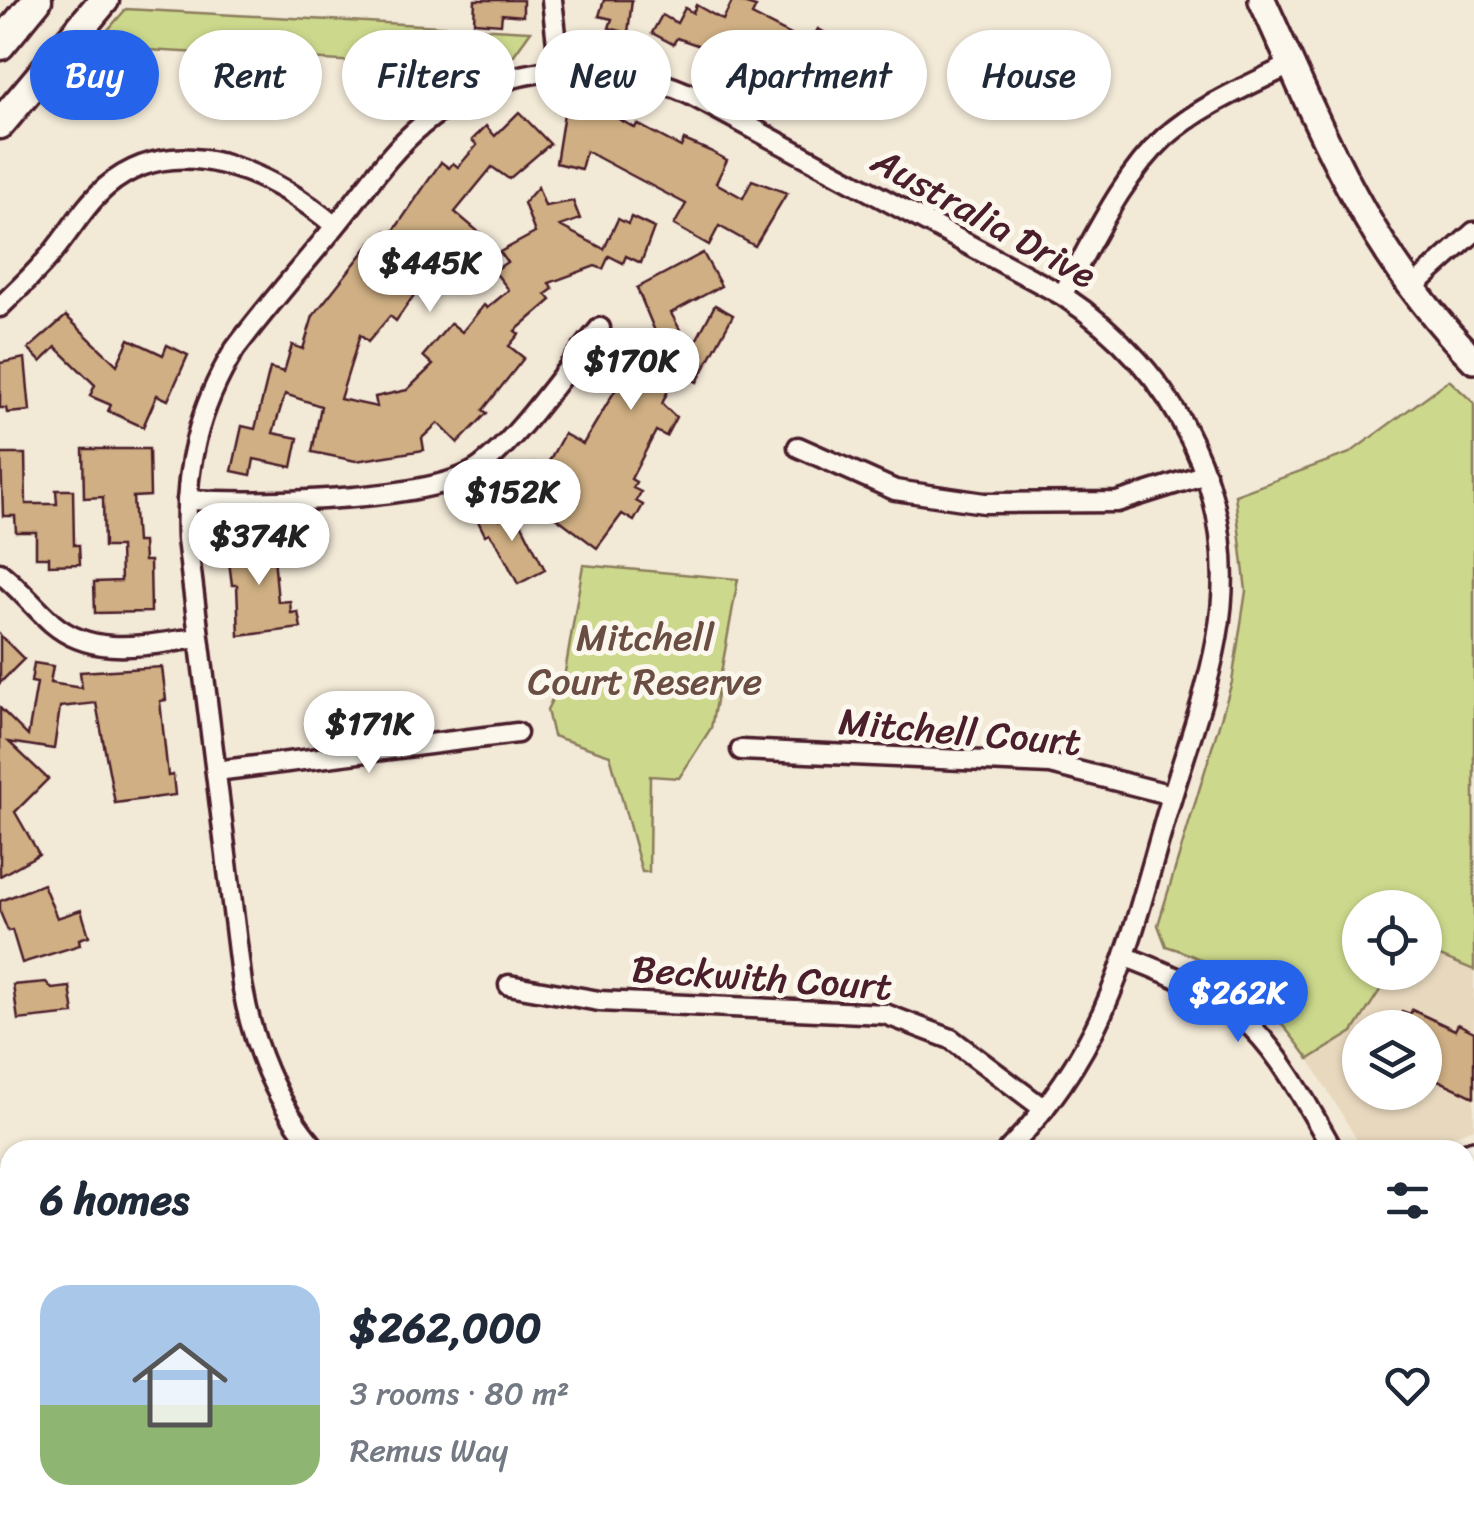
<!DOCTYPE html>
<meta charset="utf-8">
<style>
:root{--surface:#fff;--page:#f2f2f3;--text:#1f2937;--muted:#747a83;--line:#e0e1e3;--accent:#2563eb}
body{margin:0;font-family:Sriracha,sans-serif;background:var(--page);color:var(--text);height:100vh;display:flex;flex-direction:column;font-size:38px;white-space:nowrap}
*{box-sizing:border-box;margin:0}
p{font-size:32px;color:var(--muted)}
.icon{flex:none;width:55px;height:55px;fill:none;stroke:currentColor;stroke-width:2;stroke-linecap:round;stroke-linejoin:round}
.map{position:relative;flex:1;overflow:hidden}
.details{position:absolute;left:0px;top:1140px;width:1475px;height:392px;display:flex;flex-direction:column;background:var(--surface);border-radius:30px 30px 0 0;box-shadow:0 2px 8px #0004}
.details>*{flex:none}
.guide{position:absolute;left:30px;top:30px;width:1415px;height:90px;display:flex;gap:20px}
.controls{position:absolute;left:1342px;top:890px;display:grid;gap:20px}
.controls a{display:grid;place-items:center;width:100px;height:100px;border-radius:50%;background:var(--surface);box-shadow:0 2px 8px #0004;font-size:50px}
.price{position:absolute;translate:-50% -85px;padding:0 22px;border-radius:35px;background:#fff;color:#222;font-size:32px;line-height:65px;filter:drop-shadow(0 2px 5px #0008)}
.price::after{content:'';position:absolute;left:50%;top:60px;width:30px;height:22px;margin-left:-15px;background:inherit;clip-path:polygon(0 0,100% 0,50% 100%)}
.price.current{background:var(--accent);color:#fff}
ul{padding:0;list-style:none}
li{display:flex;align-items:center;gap:30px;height:250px;padding:0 40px}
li+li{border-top:2px solid var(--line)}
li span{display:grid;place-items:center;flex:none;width:280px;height:200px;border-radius:30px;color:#555}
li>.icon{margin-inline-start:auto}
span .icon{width:120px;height:120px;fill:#fffc;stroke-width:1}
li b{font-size:42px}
h2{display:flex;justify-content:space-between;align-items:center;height:120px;padding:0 40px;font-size:42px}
.tag{padding:0 35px;border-radius:45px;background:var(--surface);box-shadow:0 2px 8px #0004;font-size:35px;line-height:90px}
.tag.current{background:var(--accent);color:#fff}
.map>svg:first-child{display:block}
</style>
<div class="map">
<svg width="1474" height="1531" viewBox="0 0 1474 1531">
<rect width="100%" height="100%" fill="#f2e9d7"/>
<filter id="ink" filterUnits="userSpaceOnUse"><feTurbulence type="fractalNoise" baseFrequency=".01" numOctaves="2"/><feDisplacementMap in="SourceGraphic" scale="20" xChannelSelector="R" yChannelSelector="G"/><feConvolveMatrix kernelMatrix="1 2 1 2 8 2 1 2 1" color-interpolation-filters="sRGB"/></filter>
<g filter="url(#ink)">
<path fill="#e8d8be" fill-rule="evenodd" d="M1425,950L1474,970V1128L1416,1150H1363L1309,1059L1353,1032L1391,973L1425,972ZM1360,1028H1425V1092H1360Z"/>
<g fill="#ccd98c" stroke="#8b7c5c" stroke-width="2.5">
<path d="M126,9L531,31L503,70L93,47Z"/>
<path d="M1449,380L1474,403V970L1425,950V908H1360V972L1391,973L1353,1032L1309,1059C1272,1007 1229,965 1166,946L1158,925L1232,682L1246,591L1235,495L1350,453Z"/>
<path d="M583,565L738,579L711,728L679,778L650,776L649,872H642L610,755L553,736L547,710L565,672Z"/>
</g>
<g fill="#cfaf83" stroke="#4a1f2b" stroke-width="2.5">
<path d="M475,0H523V16L502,14L501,24L474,22Z"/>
<path d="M604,0H632L628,33L609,28L612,19L599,16Z"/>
<path d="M733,0L756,7L752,15L809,44L818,29L842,42L821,82L834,88L824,106L804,95L800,103L759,82L756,87L738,77L741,72L722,62L724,58L700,46L677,38L673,44L652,33L662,15L677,23L685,8L693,13L696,5L723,20Z"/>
<path d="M565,107L615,117L635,128L637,124L681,147L684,140L710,151L727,160L716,183L743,198L752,180L787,193L755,246L719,226L709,245L674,225L686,204L631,175L586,151L581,169L556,163Z"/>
<path d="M519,112L550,144L509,179L492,167L455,212L480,233L433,283L426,278L396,321L390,316L368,342L360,335L340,399L377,407L375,397L407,390L433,365L423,356L451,323L462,332L484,305L487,308L509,290L494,271L507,262L500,252L535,233L524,203L538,187L545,206L573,201L580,219L560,226L604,249L618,219L628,224L631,217L654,228L641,263L626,256L623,263L609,256L603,269L595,266L549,283L553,289L546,294L551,300L515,331L519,334L509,346L524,358L483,410L487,413L458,443L438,423L422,438L424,450L356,461L312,452L321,406L285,394L273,433L298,438L292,467L254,459L251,475L232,471L242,426L255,429L270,368L284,372L292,345L303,349L313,316L370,244L386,231L391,235L441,162L449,168L453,163L458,167L477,145L472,140L486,126L495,136Z"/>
<path d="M703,253L721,286L671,313L691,350L715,305L733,315L697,382L676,372L662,404L676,417L666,436L656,431L631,479L636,482L633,488L641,492L636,501L643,505L634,521L622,514L597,548L541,506L547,497L523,479L535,463L544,470L564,434L583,444L616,389L611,386L619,369L639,380L659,341L637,288Z"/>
<path d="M66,316L117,365L129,339L163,355L167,345L188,355L168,400L157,395L143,427L108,411L111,405L90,396L95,385L56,347L41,362L28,349Z"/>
<path d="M25,358L30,411L7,413L6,408H0V363Z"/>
<path d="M83,449H149L150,496L133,497L136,542H143L144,561H150L151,612L95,613L94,582L121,581L120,547H104L103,497L84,498Z"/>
<path d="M1,454H25L26,504H57L56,490H73L74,545H79L80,564L49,565V557H36V532H16L15,516H3Z"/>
<path d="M494,507L500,519L515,511L545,570L518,584L498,545L489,533L485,535L476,517Z"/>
<path d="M272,533L278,602L290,601L291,613L298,612L301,628L239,636L237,585H232L227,546L245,541L244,536Z"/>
<path d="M0,635L24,659L0,683Z"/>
<path d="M34,663L53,666L50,683L82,688L80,672L162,667L166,700L160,701L168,776L173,775L175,795L115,803L96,703L60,707L54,749L9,742L48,779L15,812L39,854L0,876V708L28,736L37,683L31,682Z"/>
<path d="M43,884L57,918L81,910L89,936L79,939L80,945L22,963L12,930L8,931L0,912V901Z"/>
<path d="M46,982L52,989L70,987L74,1014L18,1020L13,985Z"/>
<path d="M1412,1010L1455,1030L1458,1024L1474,1032V1097L1425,1074V1028H1394L1402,1011L1410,1014Z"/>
</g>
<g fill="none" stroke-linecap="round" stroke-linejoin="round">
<defs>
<g id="street">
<path d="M552,0L560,69"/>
<path d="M1411,289L1474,232"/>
<path d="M1062,295C1092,243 1120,179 1164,138C1201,105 1248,86 1292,64"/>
<path d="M0,307C18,289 37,272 53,252C71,230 85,205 106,187C178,126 275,175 335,226"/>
<path d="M798,447L895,490L984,503L1117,502L1206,474"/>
<path d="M187,500C250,503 431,503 480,467C520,437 566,368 600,328"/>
<path d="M0,573C19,588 34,607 52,623C94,659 148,644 198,638"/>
<path d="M741,750L1050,764L1172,795"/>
<path d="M216,771L517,733"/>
<path d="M1126,957C1252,1004 1269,1036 1333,1150"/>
<path d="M509,985L599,1001L885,1014L951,1039L1044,1109"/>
<path d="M317,1150C276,1104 252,1044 242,984L187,539C184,469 198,409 235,349C267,306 303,266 337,224C364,191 389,152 422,125C501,61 598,55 689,94L1062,295C1177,371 1243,498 1217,638C1206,699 1182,760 1165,820C1127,952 1107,1048 1008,1150"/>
<path d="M0,1211L10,1292"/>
<path d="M37,1522L38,1531"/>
<path d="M1260,1522L1262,1531"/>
</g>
<g id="secondary">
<path d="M1262,0C1324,136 1367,251 1474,360"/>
<path d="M1465,1157L1474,1154"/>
<path d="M321,1531L453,1523L558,1531"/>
<path d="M913,1531L939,1522"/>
</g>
<g id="primary">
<path d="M0,45L37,0"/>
<path d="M0,124L104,0"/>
</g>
</defs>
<use href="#street" stroke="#4a1f2b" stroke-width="25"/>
<use href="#secondary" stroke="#4a1f2b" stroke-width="32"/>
<use href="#primary" stroke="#4a1f2b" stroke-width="35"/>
<use href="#street" stroke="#fbf7ec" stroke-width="18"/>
<use href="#secondary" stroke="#fbf7ec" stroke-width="25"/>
<use href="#primary" stroke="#fbf7ec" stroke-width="28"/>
</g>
</g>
<g text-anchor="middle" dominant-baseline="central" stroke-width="10" stroke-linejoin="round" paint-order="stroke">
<g font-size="38" fill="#4a1f2b" stroke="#fbf7ec">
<text transform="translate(984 218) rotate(29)">Australia Drive</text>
<text transform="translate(960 732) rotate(5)">Mitchell Court</text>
<text transform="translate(762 978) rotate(4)">Beckwith Court</text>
</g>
<g font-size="38" fill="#6a4e43" stroke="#fbf7ec">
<text x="645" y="637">Mitchell<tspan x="645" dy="44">Court Reserve</tspan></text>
</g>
</g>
</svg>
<div class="controls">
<a><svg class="icon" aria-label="locate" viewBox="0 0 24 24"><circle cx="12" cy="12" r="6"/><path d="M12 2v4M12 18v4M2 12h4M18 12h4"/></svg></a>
<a><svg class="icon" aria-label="layers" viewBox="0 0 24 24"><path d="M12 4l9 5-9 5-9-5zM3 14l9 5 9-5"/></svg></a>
</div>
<b class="price" style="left:430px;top:315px">$445K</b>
<b class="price" style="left:631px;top:413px">$170K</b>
<b class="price" style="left:512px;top:544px">$152K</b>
<b class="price" style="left:259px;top:588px">$374K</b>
<b class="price" style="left:369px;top:776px">$171K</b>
<b class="price current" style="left:1238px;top:1045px">$262K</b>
<div class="guide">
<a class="tag current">Buy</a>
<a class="tag">Rent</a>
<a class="tag">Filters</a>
<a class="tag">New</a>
<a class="tag">Apartment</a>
<a class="tag">House</a>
</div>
<section class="details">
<h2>6 homes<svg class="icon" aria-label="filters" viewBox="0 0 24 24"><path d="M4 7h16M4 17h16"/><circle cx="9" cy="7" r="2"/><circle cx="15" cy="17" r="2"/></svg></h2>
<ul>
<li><span style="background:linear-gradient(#a9c7e8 60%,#8fb573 0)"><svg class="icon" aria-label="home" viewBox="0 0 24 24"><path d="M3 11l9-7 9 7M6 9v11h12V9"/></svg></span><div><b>$262,000</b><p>3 rooms · 80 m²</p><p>Remus Way</p></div><svg class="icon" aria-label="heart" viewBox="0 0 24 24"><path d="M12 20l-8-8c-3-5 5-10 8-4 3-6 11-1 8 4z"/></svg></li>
</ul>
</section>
</div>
